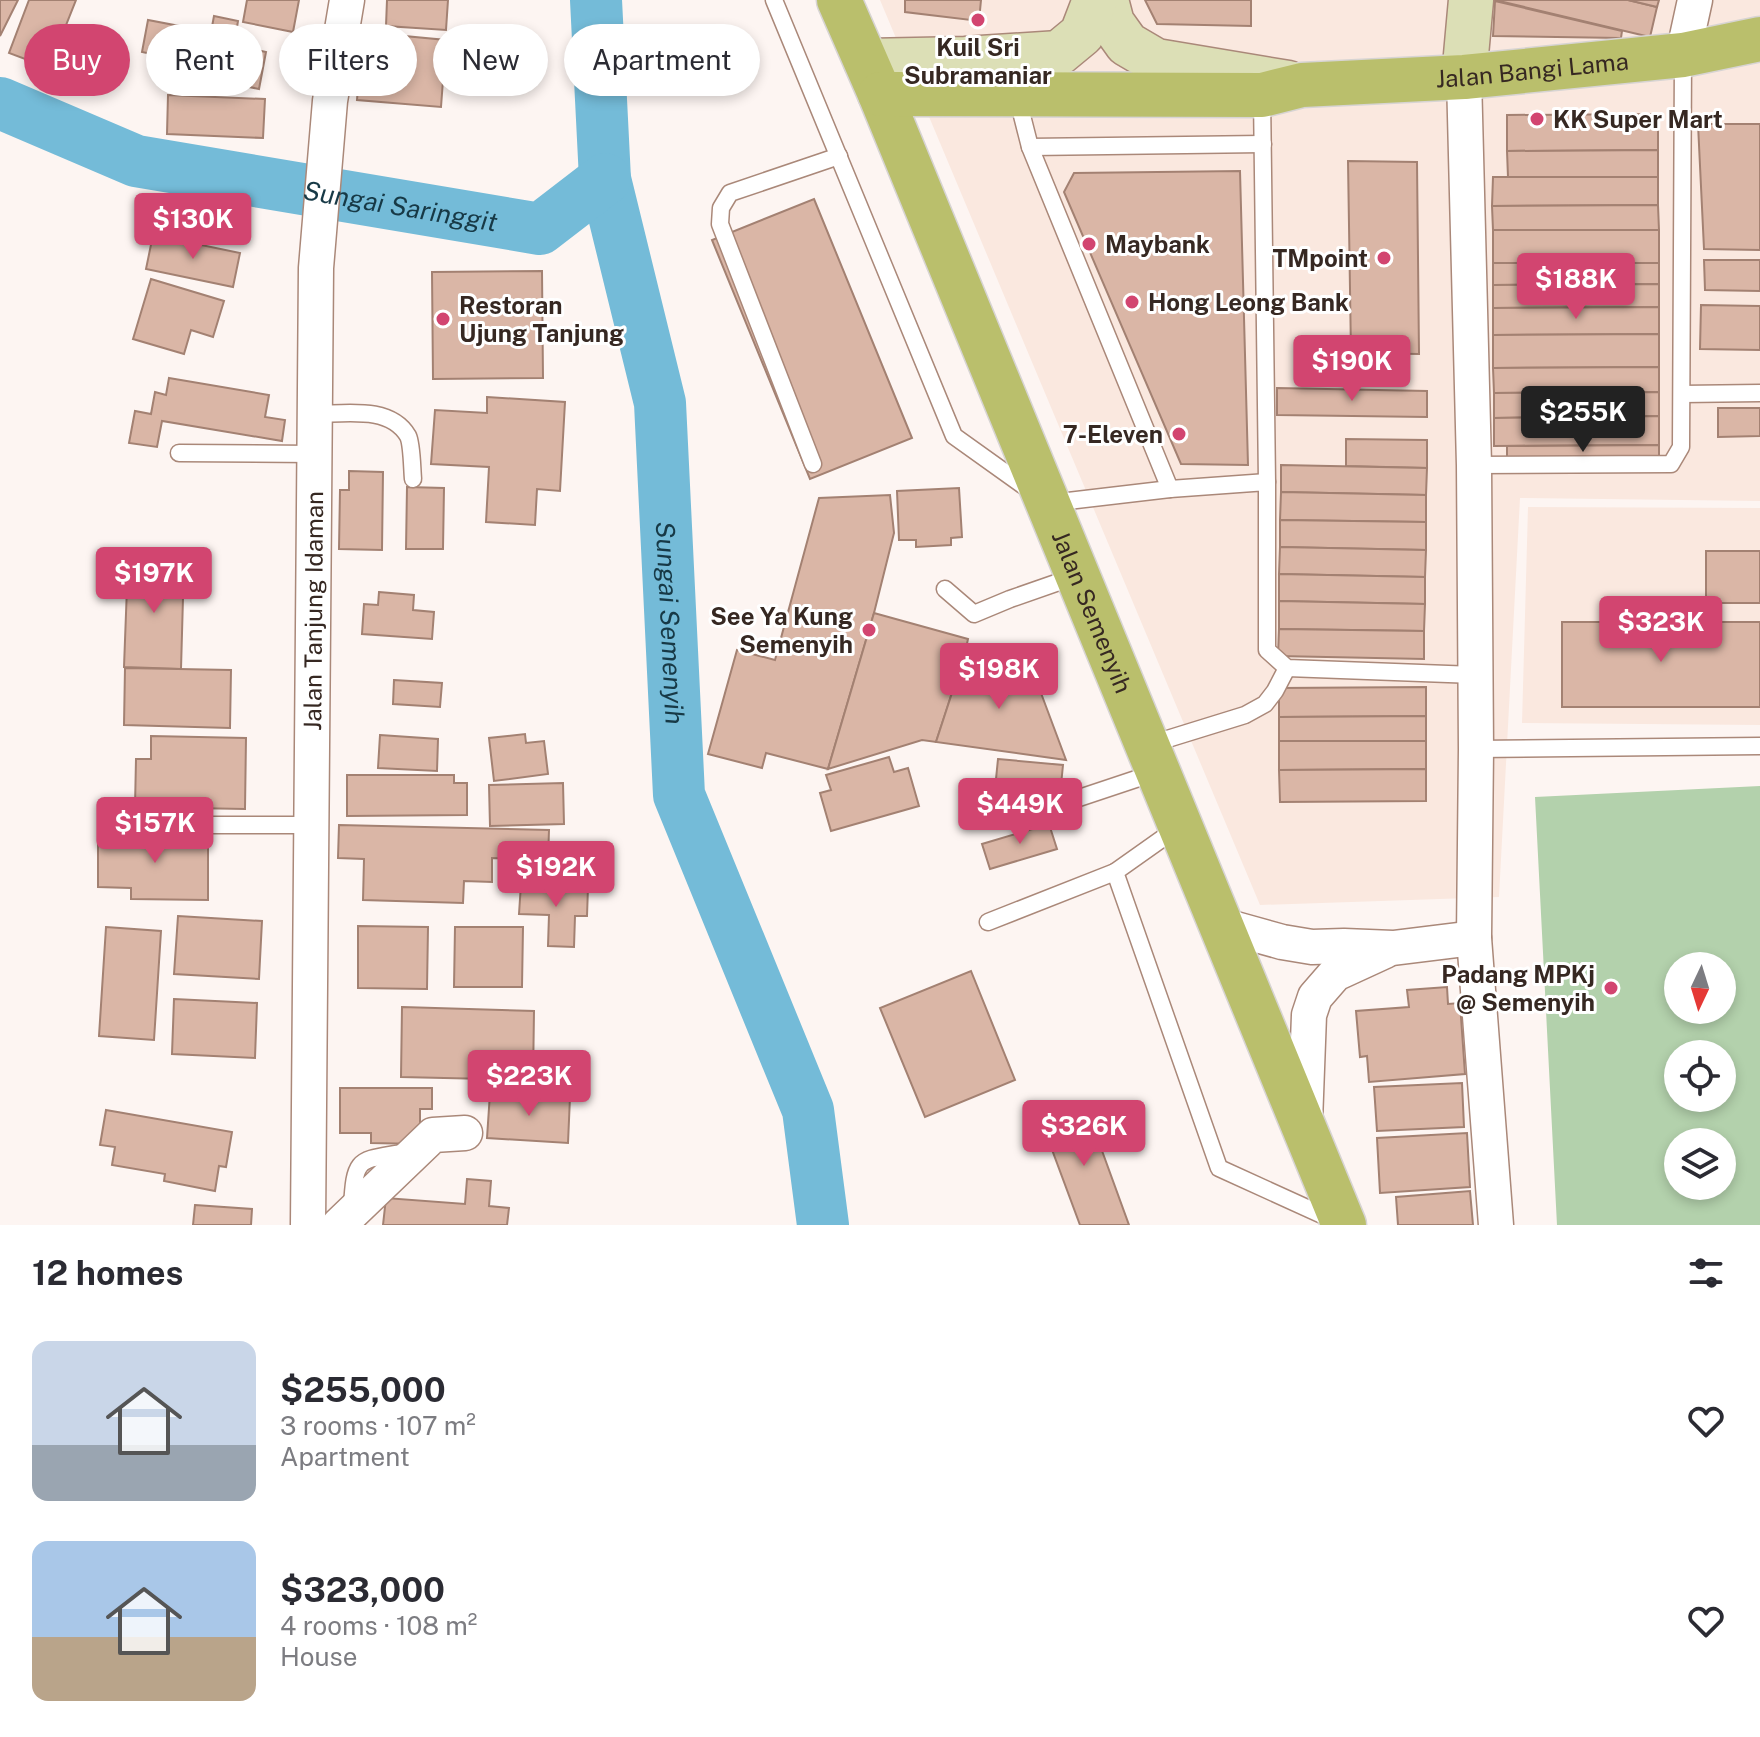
<!DOCTYPE html>
<meta charset="utf-8">
<style>
:root{--surface:#fff;--page:#f7f7f7;--text:#2b2b33;--muted:#7c7c81;--accent:#d24570}
body{margin:0;font-family:"Public Sans",sans-serif;background:var(--page);color:var(--text);height:100vh;display:flex;flex-direction:column;font-size:30px;white-space:nowrap}
*{box-sizing:border-box;margin:0}
p{font-size:26px;color:var(--muted)}
.icon{flex:none;width:44px;height:44px;fill:none;stroke:currentColor;stroke-width:2;stroke-linecap:round;stroke-linejoin:round}
.map{position:relative;height:1225px;overflow:hidden}
.panel{display:flex;flex-direction:column;background:var(--surface);flex:1}
.panel>*{flex:none}
.banner{position:absolute;left:24px;top:24px;width:800px;height:72px;display:flex;gap:16px}
.needle{width:52px;rotate:184deg}
.tools{position:absolute;left:1664px;top:952px;display:grid;gap:16px}
.tools a{display:grid;place-items:center;width:72px;height:72px;border-radius:50%;background:var(--surface);box-shadow:0 4px 12px #0003;font-size:40px}
.price{position:absolute;translate:-50% -68px;padding:0 18px;border-radius:8px;background:var(--accent);color:#fff;font-size:26px;line-height:52px;filter:drop-shadow(0 2px 4px #0008)}
.price::after{content:'';position:absolute;left:50%;top:48px;width:24px;height:18px;margin-left:-12px;background:inherit;clip-path:polygon(0 0,100% 0,50% 100%)}
.price.current{background:#222;color:#fff}
ul{padding:0;list-style:none}
li{display:flex;align-items:center;gap:24px;height:200px;padding:0 32px}
li span{display:grid;place-items:center;flex:none;width:224px;height:160px;border-radius:16px;color:#555}
li>.icon{margin-inline-start:auto}
span .icon{width:96px;height:96px;fill:#fffc;stroke-width:1}
li b{font-size:34px}
h2{display:flex;justify-content:space-between;align-items:center;height:96px;padding:0 32px;font-size:34px}
.tag{padding:0 28px;border-radius:36px;background:var(--surface);box-shadow:0 4px 12px #0003;font-size:28px;line-height:72px}
.tag.current{background:var(--accent);color:#fff}
.map>svg:first-child{display:block}
</style>
<div class="map">
<svg width="1760" height="1225" viewBox="0 0 1760 1225">
<rect width="100%" height="100%" fill="#fdf5f2"/>
<g fill="#fae8df">
<path d="M880,0H1760V501L1520,498L1499,897L1260,905Z"/>
<path d="M1528,507L1760,508V725L1522,723Z"/>
</g>
<path fill="#b3d1ac" fill-rule="evenodd" d="M1760,786V1225H1557L1535,797ZM1678,966H1722V1010H1678ZM1678,1054H1722V1098H1678ZM1678,1142H1722V1186H1678Z"/>
<g fill="none" stroke-linecap="round" stroke-linejoin="round">
<g stroke="#74bbd8" stroke-width="52">
<path id="s1" d="M596,0L605,179L660,403L679,795L808,1110L823,1225"/>
<path id="s2" d="M0,103L136,161L540,229L605,179"/>
</g>
</g>
<g fill="#dab6a6" stroke="#a38172" stroke-width="2">
<path d="M0,0H18L0,36Z"/>
<path d="M29,0H76L49,68L9,53Z"/>
<path d="M247,0H299L293,32L243,22Z"/>
<path d="M387,0H448L446,30L386,26Z"/>
<path d="M905,0H981L979,21L905,12Z"/>
<path d="M1145,0H1251V26L1157,24Z"/>
<path d="M1495,0H1628L1657,7L1650,37Z"/>
<path d="M1628,0H1659L1657,7Z"/>
<path d="M1495,1L1622,31L1621,38L1493,36Z"/>
<path d="M214,16L238,21L234,45L266,52L259,89L205,78L202,89L172,83L176,59L142,52L148,20L211,32Z"/>
<path d="M362,32L446,40L441,107L357,100Z"/>
<path d="M168,95L265,99L263,138L167,134Z"/>
<path d="M1658,114V150L1507,151V115Z"/>
<path d="M1698,124H1760V250L1704,249Z"/>
<path d="M1658,150V177H1508L1507,151Z"/>
<path d="M1348,161L1417,162L1419,354L1351,353Z"/>
<path d="M1240,171L1248,465L1181,464L1064,192L1074,173Z"/>
<path d="M1493,177H1658V205L1492,206Z"/>
<path d="M814,199L912,438L810,479L712,240Z"/>
<path d="M1658,205L1659,230H1493L1492,206Z"/>
<rect x="1493" y="230" width="166" height="33"/>
<path d="M153,235L240,253L233,287L146,269Z"/>
<path d="M1704,260H1760V291L1705,290Z"/>
<path d="M1493,263H1659V284L1493,285Z"/>
<path d="M542,271L543,378L433,379L432,272Z"/>
<path d="M151,279L224,301L213,337L191,330L184,354L133,339Z"/>
<path d="M1659,284V307L1493,308V285Z"/>
<path d="M1701,305L1760,306V350L1700,349Z"/>
<path d="M1659,307V334L1493,335V308Z"/>
<path d="M1659,334V367L1493,368V335Z"/>
<path d="M1659,367V392L1494,393L1493,368Z"/>
<path d="M169,378L269,395L265,417L285,420L282,441L162,421L157,447L129,443L135,411L151,414L155,392L166,395Z"/>
<path d="M1277,388L1427,391V417L1277,415Z"/>
<path d="M1659,392V416L1494,418V393Z"/>
<path d="M487,397L565,402L560,491L537,489L535,525L486,522L489,467L431,464L435,410L487,413Z"/>
<path d="M1718,408H1760V436L1718,437Z"/>
<path d="M1659,416V445L1494,446V418Z"/>
<path d="M1346,439L1427,440V468L1346,466Z"/>
<path d="M1659,445V463L1507,464V446Z"/>
<path d="M1281,465L1427,468L1426,495L1281,492Z"/>
<path d="M349,471L383,472L382,550L339,549L340,490H349Z"/>
<path d="M407,487L444,488L443,549H406Z"/>
<path d="M959,488L962,537L951,538V545L916,547V540H899L897,491Z"/>
<path d="M1281,492L1426,495V522L1280,520Z"/>
<path d="M890,495L894,533L874,613L828,769L766,753L762,768L708,754L737,650L775,660L819,498Z"/>
<path d="M1280,520L1426,522V550L1280,547Z"/>
<path d="M1280,547L1426,550L1425,577L1279,574Z"/>
<rect x="1706" y="551" width="54" height="52"/>
<path d="M128,560L184,562L181,669L124,667Z"/>
<path d="M1279,574L1425,577V604L1279,601Z"/>
<path d="M379,592L414,595L413,610L434,612L432,639L362,634L364,604L378,605Z"/>
<path d="M1279,601L1425,604L1424,631L1279,629Z"/>
<path d="M874,613L968,639L965,653L936,742L922,740L828,769Z"/>
<rect x="1562" y="622" width="198" height="85"/>
<path d="M1279,629L1424,631V659L1278,656Z"/>
<path d="M965,653L1032,669L1066,760L936,742Z"/>
<path d="M125,668L231,670L230,728L124,725Z"/>
<path d="M394,680L442,683L440,707L393,704Z"/>
<path d="M1426,687V716L1279,717V688Z"/>
<path d="M1426,716V741H1279V717Z"/>
<path d="M525,734L526,743L544,741L548,774L494,781L489,738Z"/>
<path d="M380,735L438,739L437,771L378,768Z"/>
<path d="M151,736L246,738L245,809L135,807L136,759H151Z"/>
<path d="M1279,741H1426V769L1279,770Z"/>
<path d="M889,757L894,772L908,768L919,806L831,831L820,793L831,790L826,775Z"/>
<path d="M998,759L1063,765L1060,795L995,789Z"/>
<path d="M1426,769V801L1280,802L1279,770Z"/>
<path d="M347,775H454V783H467V815L347,816Z"/>
<path d="M563,783L564,824L490,826L489,785Z"/>
<path d="M1049,824L1057,849L990,869L982,844Z"/>
<path d="M339,825L549,830L548,860L492,858V882L464,881L463,903L363,900L364,859L338,858Z"/>
<path d="M98,834L208,835V900L131,899V888L98,887Z"/>
<path d="M521,884L588,887L587,916H575L574,947L548,946L549,915L519,914Z"/>
<path d="M178,916L262,921L259,979L174,974Z"/>
<path d="M358,926L428,927L427,989L358,988Z"/>
<path d="M106,927L161,931L154,1040L99,1036Z"/>
<path d="M455,927H523L522,987H454Z"/>
<path d="M971,971L1015,1080L925,1117L880,1008Z"/>
<path d="M1447,987L1448,1004L1460,1003L1465,1074L1369,1082L1367,1056L1360,1057L1356,1011L1409,1007L1407,990Z"/>
<path d="M174,999L257,1003L255,1058L172,1054Z"/>
<path d="M402,1007L534,1011L533,1080L401,1077Z"/>
<path d="M1462,1083L1464,1127L1377,1131L1374,1087Z"/>
<path d="M340,1088H432V1109H420V1144L371,1143V1133H340Z"/>
<path d="M490,1093L570,1097L568,1143L487,1138Z"/>
<path d="M1085,1104L1129,1225H1080L1041,1120Z"/>
<path d="M106,1110L232,1132L226,1167L219,1166L215,1191L164,1181L165,1174L112,1165L115,1147L100,1145Z"/>
<path d="M1467,1133L1470,1187L1380,1193L1377,1138Z"/>
<path d="M467,1179L491,1181L489,1206L509,1208L507,1225H383L386,1198L465,1204Z"/>
<path d="M1470,1191L1473,1225H1398L1396,1197Z"/>
<path d="M195,1205L252,1209L251,1225H193Z"/>
</g>
<g fill="none" stroke-linecap="round" stroke-linejoin="round">
<defs>
<g id="lane">
<path d="M774,0L954,436L1031,491"/>
<path d="M1017,96L1030,147L1170,489"/>
<path d="M1262,96L1267,482"/>
<path d="M1030,147L1263,144"/>
<path d="M1682,394L1760,393"/>
<path d="M315,414C344,414 390,405 408,436C412,444 412,468 413,479"/>
<path d="M179,453L314,454"/>
<path d="M813,464L720,224L721,208L730,193L839,156"/>
<path d="M1474,465L1671,464L1681,447L1683,58"/>
<path d="M1051,503L1170,489L1267,482V650L1287,668L1475,675"/>
<path d="M945,589L974,614L1010,599L1076,576"/>
<path d="M1148,745L1245,715L1265,704L1275,691L1287,668"/>
<path d="M1476,749L1760,746"/>
<path d="M993,819L1079,798L1157,772"/>
<path d="M161,825H312"/>
<path d="M1180,826L1115,872L1219,1168L1331,1219"/>
<path d="M988,922L1115,872"/>
<path d="M352,1207C355,1155 358,1161 406,1152"/>
</g>
<g id="street">
<path d="M1683,55L1695,0"/>
<path d="M1464,77L1474,465L1476,749L1474,938L1496,1225"/>
<path d="M1221,925L1282,942L1312,947L1344,946L1393,948L1474,938"/>
<path d="M1305,1122L1309,1015L1315,997L1335,974L1385,951"/>
<path id="s3" d="M308,1225L316,268L330,101L347,0"/>
<path d="M339,1225L433,1135L465,1133"/>
</g>
<g id="secondary">
<path d="M1106,0L1112,23L1127,44L1156,61L1288,83"/>
<path d="M866,61L965,59L1059,53L1082,34L1095,0"/>
<path d="M1464,77L1471,0"/>
</g>
<g id="primary">
<path id="s4" d="M839,0L880,94L1344,1225"/>
<path id="s5" d="M880,94L1262,95L1302,85L1464,77L1683,55L1760,39"/>
</g>
</defs>
<use href="#lane" stroke="#aa8879" stroke-width="19"/>
<use href="#street" stroke="#aa8879" stroke-width="37"/>
<use href="#secondary" stroke="#aa8879" stroke-width="47"/>
<use href="#primary" stroke="#d7d4d3" stroke-width="47"/>
<use href="#lane" stroke="#fff" stroke-width="16"/>
<use href="#street" stroke="#fff" stroke-width="34"/>
<use href="#secondary" stroke="#dcdfb6" stroke-width="44"/>
<use href="#primary" stroke="#babf6c" stroke-width="44"/>
</g>
<g fill="#d24570" stroke="#fff" stroke-width="3">
<circle cx="978" cy="20" r="8"/>
<circle cx="1537" cy="119" r="8"/>
<circle cx="1089" cy="244" r="8"/>
<circle cx="1384" cy="258" r="8"/>
<circle cx="1132" cy="302" r="8"/>
<circle cx="443" cy="319" r="8"/>
<circle cx="1179" cy="434" r="8"/>
<circle cx="869" cy="630" r="8"/>
<circle cx="1611" cy="988" r="8"/>
</g>
<g text-anchor="middle" dominant-baseline="central" stroke-width="6" stroke-linejoin="round" paint-order="stroke">
<g font-size="24" font-weight="bold" fill="#362822" stroke="#fff" text-anchor="start">
<text x="978" y="47" text-anchor="middle">Kuil Sri<tspan x="978" dy="28">Subramaniar</tspan></text>
<text x="1553" y="119">KK Super Mart</text>
<text x="1105" y="244">Maybank</text>
<text x="1368" y="258" text-anchor="end">TMpoint</text>
<text x="1148" y="302">Hong Leong Bank</text>
<text x="459" y="305">Restoran<tspan x="459" dy="28">Ujung Tanjung</tspan></text>
<text x="1163" y="434" text-anchor="end">7-Eleven</text>
<text x="853" y="616" text-anchor="end">See Ya Kung<tspan x="853" dy="28">Semenyih</tspan></text>
<text x="1595" y="974" text-anchor="end">Padang MPKj<tspan x="1595" dy="28">@ Semenyih</tspan></text>
</g>
<g font-size="24" fill="#362822" stroke="#fff">
<text stroke="none"><textPath href="#s5" startOffset="654">Jalan Bangi Lama</textPath></text>
<text stroke="none"><textPath href="#s3" startOffset="614">Jalan Tanjung Idaman</textPath></text>
<text stroke="none"><textPath href="#s4" startOffset="662">Jalan Semenyih</textPath></text>
</g>
<g font-size="26" font-style="italic" fill="#173946" stroke="#fff">
<text stroke="none"><textPath href="#s2" startOffset="416">Sungai Saringgit</textPath></text>
<text stroke="none"><textPath href="#s1" startOffset="630">Sungai Semenyih</textPath></text>
</g>
</g>
</svg>
<div class="tools">
<a><svg class="needle" viewBox="-14 -14 28 28"><path d="M0-13l5 13h-10z" fill="#e53935"/><path d="M0 13l5-13h-10z" fill="#7c7c81"/></svg></a>
<a><svg class="icon" aria-label="locate" viewBox="0 0 24 24"><circle cx="12" cy="12" r="6"/><path d="M12 2v4M12 18v4M2 12h4M18 12h4"/></svg></a>
<a><svg class="icon" aria-label="layers" viewBox="0 0 24 24"><path d="M12 4l9 5-9 5-9-5zM3 14l9 5 9-5"/></svg></a>
</div>
<b class="price" style="left:193px;top:261px">$130K</b>
<b class="price" style="left:1576px;top:321px">$188K</b>
<b class="price" style="left:1352px;top:403px">$190K</b>
<b class="price current" style="left:1583px;top:454px">$255K</b>
<b class="price" style="left:154px;top:615px">$197K</b>
<b class="price" style="left:1661px;top:664px">$323K</b>
<b class="price" style="left:999px;top:711px">$198K</b>
<b class="price" style="left:1020px;top:846px">$449K</b>
<b class="price" style="left:155px;top:865px">$157K</b>
<b class="price" style="left:556px;top:909px">$192K</b>
<b class="price" style="left:529px;top:1118px">$223K</b>
<b class="price" style="left:1084px;top:1168px">$326K</b>
<div class="banner">
<a class="tag current">Buy</a>
<a class="tag">Rent</a>
<a class="tag">Filters</a>
<a class="tag">New</a>
<a class="tag">Apartment</a>
</div>
</div>
<section class="panel">
<h2>12 homes<svg class="icon" aria-label="filters" viewBox="0 0 24 24"><path d="M4 7h16M4 17h16"/><circle cx="9" cy="7" r="2"/><circle cx="15" cy="17" r="2"/></svg></h2>
<ul>
<li><span style="background:linear-gradient(#c9d6e8 65%,#9aa5b1 0)"><svg class="icon" aria-label="home" viewBox="0 0 24 24"><path d="M3 11l9-7 9 7M6 9v11h12V9"/></svg></span><div><b>$255,000</b><p>3 rooms · 107 m²</p><p>Apartment</p></div><svg class="icon" aria-label="heart" viewBox="0 0 24 24"><path d="M12 20l-8-8c-3-5 5-10 8-4 3-6 11-1 8 4z"/></svg></li>
<li><span style="background:linear-gradient(#a9c7e8 60%,#b9a48a 0)"><svg class="icon" aria-label="home" viewBox="0 0 24 24"><path d="M3 11l9-7 9 7M6 9v11h12V9"/></svg></span><div><b>$323,000</b><p>4 rooms · 108 m²</p><p>House</p></div><svg class="icon" aria-label="heart" viewBox="0 0 24 24"><path d="M12 20l-8-8c-3-5 5-10 8-4 3-6 11-1 8 4z"/></svg></li>
</ul>
</section>
